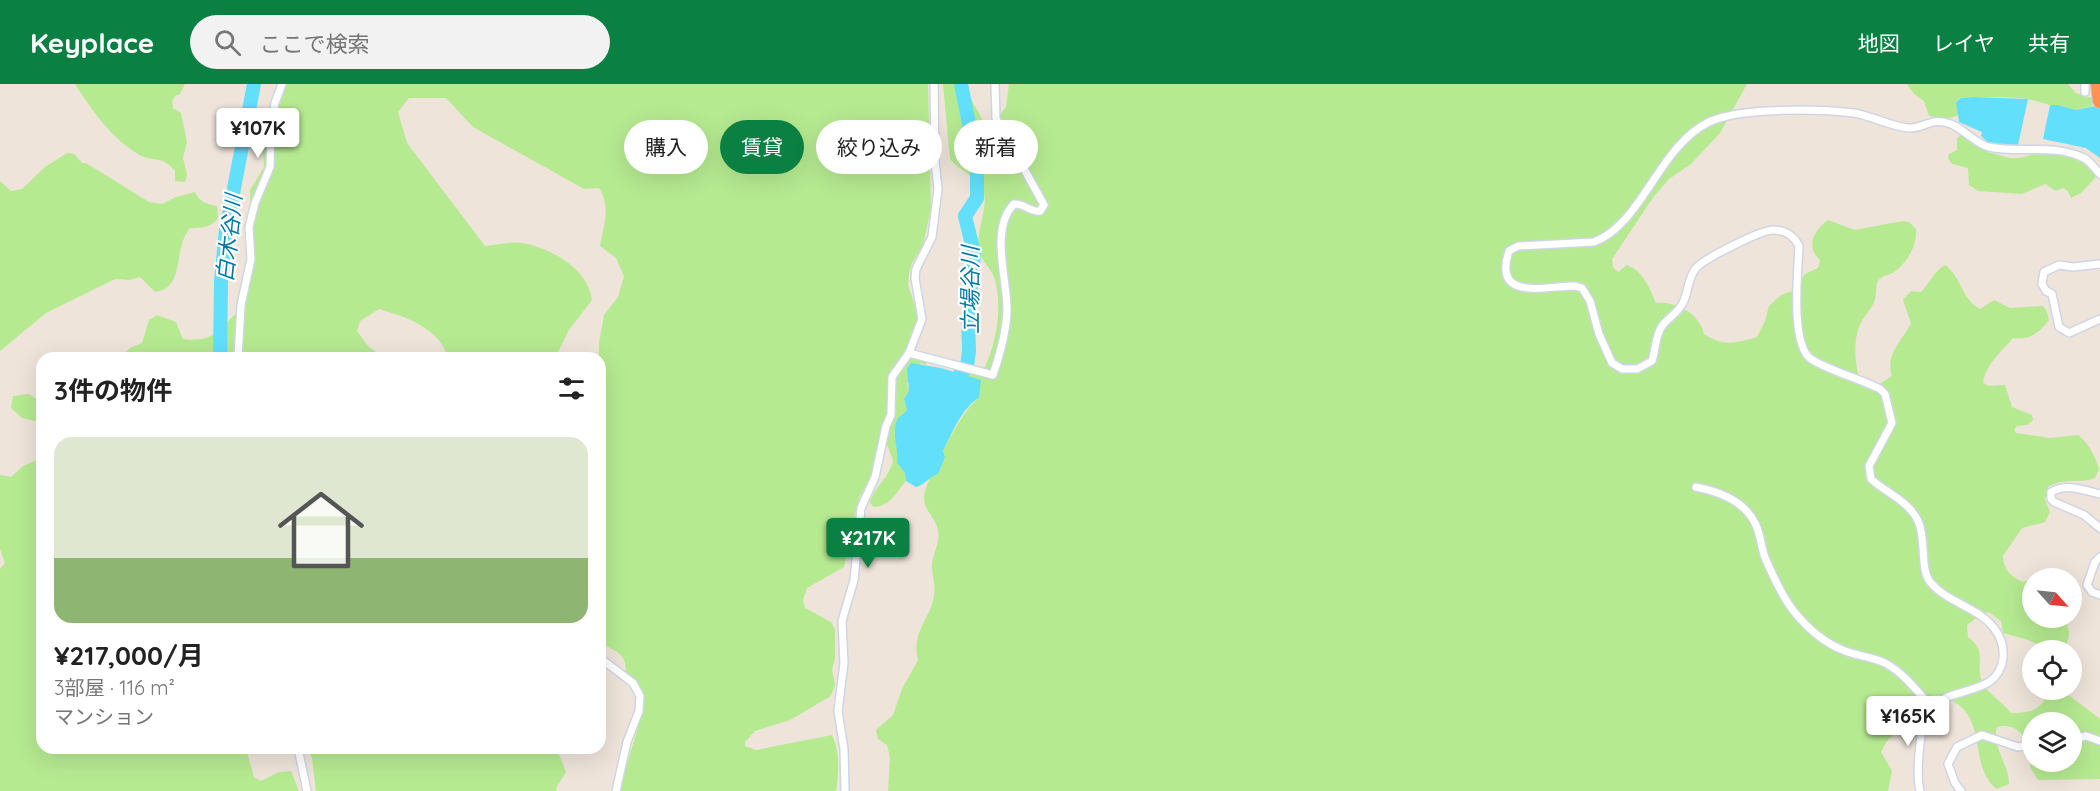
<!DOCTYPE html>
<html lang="ja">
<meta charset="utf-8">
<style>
:root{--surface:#fff;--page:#f2f2f2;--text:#222;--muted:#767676;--line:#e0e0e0;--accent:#0b8043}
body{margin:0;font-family:Quicksand,"Noto Sans JP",sans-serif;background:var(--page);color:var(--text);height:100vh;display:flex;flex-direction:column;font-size:22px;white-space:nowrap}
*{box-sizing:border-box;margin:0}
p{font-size:20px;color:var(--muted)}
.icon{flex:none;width:33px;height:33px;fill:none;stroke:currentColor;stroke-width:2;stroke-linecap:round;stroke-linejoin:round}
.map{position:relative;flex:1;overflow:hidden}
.drawer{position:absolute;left:36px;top:268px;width:570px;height:402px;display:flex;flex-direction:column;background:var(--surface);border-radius:18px;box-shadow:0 6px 24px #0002}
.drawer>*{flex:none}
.hud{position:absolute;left:624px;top:36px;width:570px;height:54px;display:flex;gap:12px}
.needle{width:39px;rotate:117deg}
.tools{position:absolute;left:2022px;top:484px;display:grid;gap:12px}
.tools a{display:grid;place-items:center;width:60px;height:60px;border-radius:50%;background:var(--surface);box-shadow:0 6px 24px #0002;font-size:30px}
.price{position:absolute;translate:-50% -51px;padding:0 14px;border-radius:6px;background:#fff;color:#222;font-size:20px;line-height:39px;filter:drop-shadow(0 2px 3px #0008)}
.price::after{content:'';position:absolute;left:50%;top:36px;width:18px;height:14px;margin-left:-9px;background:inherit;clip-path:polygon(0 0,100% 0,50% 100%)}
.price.selected{background:var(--accent);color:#fff}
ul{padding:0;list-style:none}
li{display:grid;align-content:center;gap:12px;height:318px;padding:0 18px}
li+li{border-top:2px solid var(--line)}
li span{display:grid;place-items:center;height:186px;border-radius:18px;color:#555}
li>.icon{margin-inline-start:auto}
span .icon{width:108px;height:108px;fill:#fffc;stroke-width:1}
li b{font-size:26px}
h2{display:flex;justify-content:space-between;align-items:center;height:72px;padding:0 18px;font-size:26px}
.chip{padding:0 21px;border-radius:27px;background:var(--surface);box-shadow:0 6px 24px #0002;font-size:21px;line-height:54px}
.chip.selected{background:var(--accent);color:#fff}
header{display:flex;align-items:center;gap:36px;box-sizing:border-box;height:84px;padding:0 30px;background:var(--accent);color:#fff}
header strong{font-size:28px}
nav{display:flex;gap:33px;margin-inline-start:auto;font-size:21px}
.search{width:420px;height:54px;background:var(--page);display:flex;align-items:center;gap:15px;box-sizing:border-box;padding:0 21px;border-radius:33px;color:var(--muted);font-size:22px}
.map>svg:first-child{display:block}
</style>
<header>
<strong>Keyplace</strong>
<div class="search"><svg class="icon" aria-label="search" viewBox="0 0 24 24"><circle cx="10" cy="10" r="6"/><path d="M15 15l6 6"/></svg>ここで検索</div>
<nav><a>地図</a><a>レイヤ</a><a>共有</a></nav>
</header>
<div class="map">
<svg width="2100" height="707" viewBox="0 0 2100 707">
<rect width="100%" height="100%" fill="#eee4da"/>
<g fill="#b6ea91" fill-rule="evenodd">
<path d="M75,0H185L180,10L175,12L172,18L173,24L181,29L187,58L183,74L187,91L185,98L175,97V87C162,70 151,79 138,70C110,53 92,26 75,0Z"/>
<path d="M276,0H928L931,124L923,161L912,179L909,190L908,201L918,231L917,246L906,269L926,270L928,277L925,281L921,279L907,300L909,307L904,315L907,326L894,348L899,369L897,379L905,389L906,397C896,408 891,422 874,423L870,419C875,401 889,395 893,376L886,358L878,360L872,391L860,412L855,430L844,483L807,504L803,516L805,524L831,538L835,545V574L832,586L835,601L831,612L790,636L755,647L745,658V662L756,666L832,651C840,668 839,688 836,707H619L639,640L644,611L638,599L626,589C626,567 616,569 600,558L599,259L604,231L618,213L624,192L616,174L600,162C604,141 611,123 599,104L584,105L473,43L446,14H409L398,28L407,59L485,162C497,161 512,157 523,159C553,165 588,185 592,216L569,246L555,274H448C440,244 406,233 379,225L360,237L357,247L368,262L383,274H121L130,264L142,259L149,236L157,231L176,238L183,255C197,258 217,253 226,241C232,233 234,230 243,225L251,192L250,106L264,83L261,36L270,24L282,15L284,6Z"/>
<path d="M943,0H963L983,37L991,43L1006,23L1009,0H1747L1720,49L1691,80L1669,95L1654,112L1612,175L1613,183L1618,188L1627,181C1644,188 1649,203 1656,219C1676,217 1700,230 1704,250C1723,263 1736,259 1757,253L1765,237L1769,222L1781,211L1792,207L1805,190L1818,184L1820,176C1805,163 1814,146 1828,136L1855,146L1902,137L1909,138L1916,145C1917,162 1908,178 1894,188C1888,192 1882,191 1878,197C1875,202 1877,209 1875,215C1872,226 1862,233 1859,243C1852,263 1856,283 1861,302L1872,305L1892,292C1885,270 1901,259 1911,239L1903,216L1911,207L1921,208C1930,199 1933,188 1945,181C1962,193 1961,215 1980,225L1994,216L2010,224L2043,222L2047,228L2049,236C2039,249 2029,257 2013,254C2001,268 1986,280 1983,299L1989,302L2005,301L2012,323L2032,331L2033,336L2027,341L2017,342L2014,346L2016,349L2050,354L2078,351C2090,361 2094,370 2099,385L2095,394C2079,400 2064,393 2048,403L2045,416L2050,428L2045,438L2022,444L2003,472C2004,486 2010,492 2023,498L2032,495V534H2064C2070,547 2072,554 2062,565L2049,566L2028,556L2003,549L2001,537L1990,529L1984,528L1967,541L1968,553C1988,568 1975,579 1982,597C1988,611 2002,617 2011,629C2019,629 2028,629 2035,625C2049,617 2043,606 2062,606L2100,635V695L2038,696L2030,683C2032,662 2022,637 1997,643C1991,662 2009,680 2009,700L1997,705C1973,688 1983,649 1965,627C1960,620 1949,615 1942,611L1931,612L1887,657L1881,668L1892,687L1888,707H888L890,674L887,661L878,655L876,646L893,631L902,605L918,576C911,547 931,535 934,511C936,500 931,489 932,479C934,467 942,454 937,443C934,433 924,425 924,414C925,396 964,322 979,314C978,289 963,296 950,283L955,278L975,284L985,283C997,257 1003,220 994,193C990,183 981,177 979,165C975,146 992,118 981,102C973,90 958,86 950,75ZM2032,639H2072V678H2032Z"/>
<path d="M1907,0H2068L2076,9L2092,14V22L2076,26L2058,21H2050L2028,15L2005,13H1974L1960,14L1956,18L1959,31L1946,35L1929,32L1924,17L1914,10Z"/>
<path d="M1960,51C1971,55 1978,64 1988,68C1994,70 2000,71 2006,73C2018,77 2027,71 2038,69C2057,65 2088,76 2096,93L2081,109L2071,114L2068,107L2063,104L2056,107L2045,100L2022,110L1978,107L1969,101L1968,84L1952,80L1948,74L1949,70L1957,66V55Z"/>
<path d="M67,69L74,70L82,79H86L149,118L162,120L176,113L195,108C200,118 206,120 217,122L218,134C211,144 201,144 190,144C172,166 186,204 155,208L140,193L129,196L115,195L46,229L0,267V97L11,107L22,105L45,83Z"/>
<path d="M29,310L42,319V339L22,334L11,324L13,312Z"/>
<path d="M37,376L42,381V664L246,665L254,693L261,697L279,688L291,687L299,707H0V485L5,479L0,465V391L11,393L23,382Z"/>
<path d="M308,665H557L566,688L556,704L557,707H316L312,674Z"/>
</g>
<g fill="#62dffb">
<path d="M1974,13L2028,15L2018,61L1990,60L1981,52L1982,48L1959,38L1956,18L1961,14Z"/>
<path d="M2050,21H2058L2076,26L2100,21V74L2086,64L2043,55Z"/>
<path d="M911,279L941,284L981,296L979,314C964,321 950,352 943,367L945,373L938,390C930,392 926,400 916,403L906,397L905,389L897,379C899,364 891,350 897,336C898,333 904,330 907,326L904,315L909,307L907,285Z"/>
</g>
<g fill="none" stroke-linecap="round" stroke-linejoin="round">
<g stroke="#62dffb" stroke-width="14">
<path d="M220,274L221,197L226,146L254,0"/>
<path d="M950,303L967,282L969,267L968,236L974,169L965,132L977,114V93L976,75L961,0"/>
</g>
<defs>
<g id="minor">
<path d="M2085,0V8"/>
<path d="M2100,180L2073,183L2059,181L2044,188L2042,200L2046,207L2052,210L2059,243L2069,249L2100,235"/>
<path d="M909,269L993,291C1000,270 1006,250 1007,228C1008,197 989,145 1014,120C1024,119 1031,129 1040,127L1044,121L1023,83L1008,66L996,34L995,0"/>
<path d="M238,274L241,221L251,175L249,143L255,119L270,83L271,44L275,19L282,0"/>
<path d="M1696,403C1720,408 1745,417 1756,441C1761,452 1761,465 1766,476C1773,492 1782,511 1792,525C1806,543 1824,559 1845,567C1858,572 1872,573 1885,579C1904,589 1918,608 1931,623"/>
<path d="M2100,410C2083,406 2067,399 2051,408V415L2054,418L2084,431L2100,444"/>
<path d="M2100,473L2095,478L2087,501L2092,508L2100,511"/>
<path d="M600,574L633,599L640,612L639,627L627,658L616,707"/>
<path d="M2072,655L2086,652L2100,657"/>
<path d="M298,664L307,707"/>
<path d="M845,707L844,665L838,627L844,579L842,537L854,496L861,424L875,393L886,342L891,331L892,293L909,269L922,235L915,194L916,185L932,153L938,105L935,77L934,0"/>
<path d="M1920,707C1916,689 1919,636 1932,623C1954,601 1999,612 2003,574C2004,563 2001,553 1994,544C1978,523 1948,519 1931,499C1919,486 1927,455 1918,437C1909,417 1886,409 1871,395L1869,382L1892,339L1885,310L1880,305C1859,294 1829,287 1811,275C1790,261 1798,186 1799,162C1794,152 1785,146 1774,146C1762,145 1704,175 1696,184C1686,197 1689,211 1681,222C1676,230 1667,235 1662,242C1655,252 1656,265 1652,277L1637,285H1622L1612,279L1599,250L1590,217L1582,204L1575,202C1545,202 1492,218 1509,167L1518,162L1594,158C1643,139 1658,63 1709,38C1739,23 1820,25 1854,29C1869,31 1898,45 1911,44C1927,43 1931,33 1951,40C1963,45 1978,61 1989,63C2021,70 2053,59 2084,74C2090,77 2095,85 2100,90"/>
<path d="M1961,707L1955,699L1948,680L1957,663L1982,651L2018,663L2032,661"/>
</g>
<path id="motorway" d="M2098,0L2100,17"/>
</defs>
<use href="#minor" stroke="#cfd5e5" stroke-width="10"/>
<use href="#motorway" stroke="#c8c8c8" stroke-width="16"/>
<use href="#minor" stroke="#fff" stroke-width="7"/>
<use href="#motorway" stroke="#ff9154" stroke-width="14"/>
</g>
<g text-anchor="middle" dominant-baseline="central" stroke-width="4.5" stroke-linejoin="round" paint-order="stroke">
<g font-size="22" font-style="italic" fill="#007ba8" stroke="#fff">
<text transform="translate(229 154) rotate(-84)">白木谷川</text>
<text transform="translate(970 206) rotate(-90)">立場谷川</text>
</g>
</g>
</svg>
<div class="tools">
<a><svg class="needle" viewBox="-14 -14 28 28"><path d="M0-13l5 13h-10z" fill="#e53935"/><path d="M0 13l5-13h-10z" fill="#767676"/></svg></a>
<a><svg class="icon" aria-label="locate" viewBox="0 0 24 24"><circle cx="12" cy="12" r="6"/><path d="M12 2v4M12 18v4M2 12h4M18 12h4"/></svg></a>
<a><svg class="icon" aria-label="layers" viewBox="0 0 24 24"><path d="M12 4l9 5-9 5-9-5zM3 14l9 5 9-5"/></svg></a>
</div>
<b class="price" style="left:258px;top:75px">¥107K</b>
<b class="price selected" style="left:868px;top:485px">¥217K</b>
<b class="price" style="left:1908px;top:663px">¥165K</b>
<div class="hud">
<a class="chip">購入</a>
<a class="chip selected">賃貸</a>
<a class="chip">絞り込み</a>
<a class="chip">新着</a>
</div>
<section class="drawer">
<h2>3件の物件<svg class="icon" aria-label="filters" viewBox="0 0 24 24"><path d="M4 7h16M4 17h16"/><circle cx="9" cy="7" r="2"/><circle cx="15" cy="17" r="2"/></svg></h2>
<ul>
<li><span style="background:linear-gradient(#dfe7d0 65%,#8fb573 0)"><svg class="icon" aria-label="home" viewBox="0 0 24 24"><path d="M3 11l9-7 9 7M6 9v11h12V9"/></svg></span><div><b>¥217,000/月</b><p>3部屋 · 116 m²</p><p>マンション</p></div></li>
</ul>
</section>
</div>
